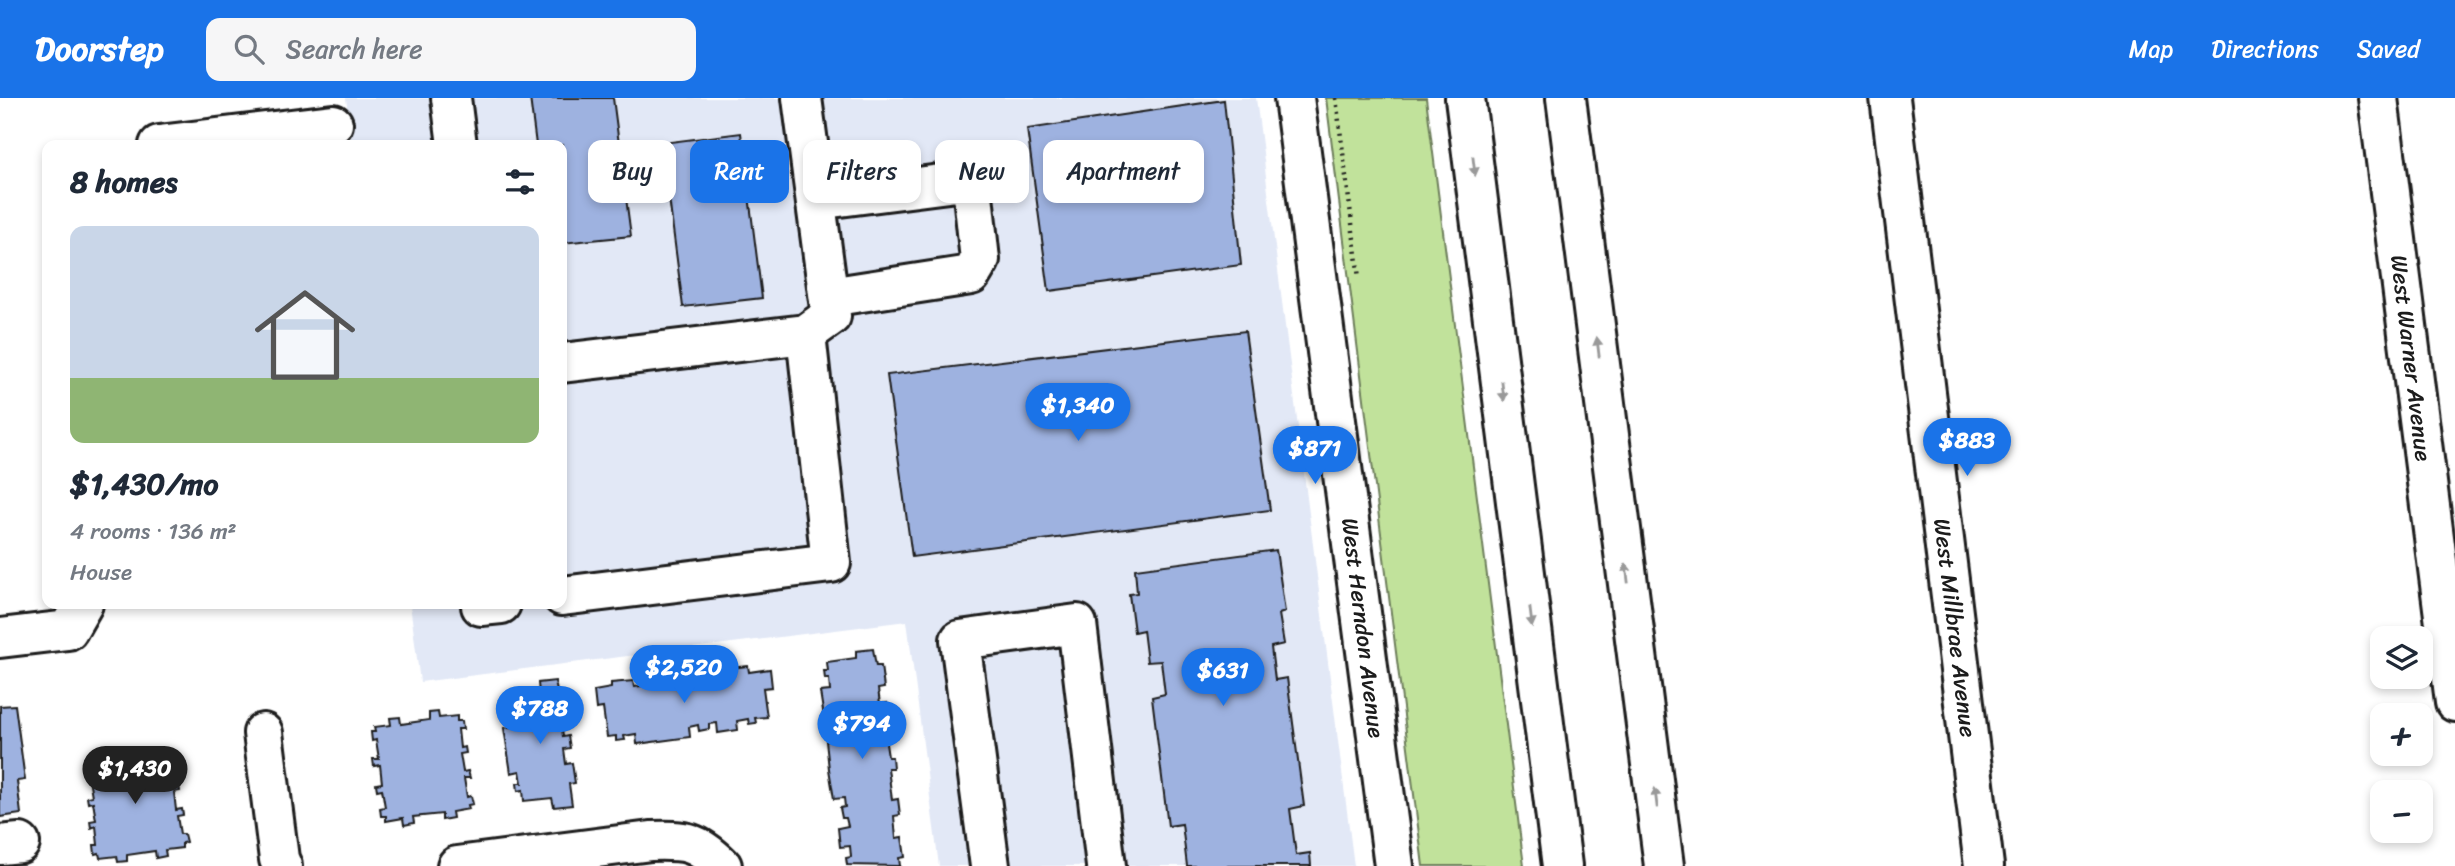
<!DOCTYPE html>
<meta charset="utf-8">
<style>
:root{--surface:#fff;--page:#f6f6f7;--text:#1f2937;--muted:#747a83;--line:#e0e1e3;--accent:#1a73e8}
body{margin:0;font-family:Sriracha,sans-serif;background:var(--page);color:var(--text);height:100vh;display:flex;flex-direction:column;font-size:26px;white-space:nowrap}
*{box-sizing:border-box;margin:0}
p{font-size:23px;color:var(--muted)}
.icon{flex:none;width:38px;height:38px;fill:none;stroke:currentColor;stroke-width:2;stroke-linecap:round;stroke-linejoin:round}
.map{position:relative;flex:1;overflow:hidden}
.sheet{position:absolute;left:42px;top:42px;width:525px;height:469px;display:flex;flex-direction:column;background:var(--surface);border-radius:14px;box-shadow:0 4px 10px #0003}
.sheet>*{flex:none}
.guide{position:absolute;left:588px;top:42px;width:665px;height:63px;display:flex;gap:14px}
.fabs{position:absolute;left:2370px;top:528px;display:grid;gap:14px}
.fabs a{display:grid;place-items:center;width:63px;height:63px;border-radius:14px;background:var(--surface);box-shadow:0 4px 10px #0003;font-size:35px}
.price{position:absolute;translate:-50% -60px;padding:0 16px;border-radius:24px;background:var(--accent);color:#fff;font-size:23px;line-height:46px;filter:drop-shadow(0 2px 4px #0008)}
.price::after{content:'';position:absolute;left:50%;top:42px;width:21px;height:16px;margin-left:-10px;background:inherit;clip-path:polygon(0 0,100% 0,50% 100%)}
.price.on{background:#222;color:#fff}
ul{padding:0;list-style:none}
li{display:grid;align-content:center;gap:14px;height:371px;padding:0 28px}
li+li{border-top:2px solid var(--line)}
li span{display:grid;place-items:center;height:217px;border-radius:14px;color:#555}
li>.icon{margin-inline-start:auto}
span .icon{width:126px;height:126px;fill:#fffc;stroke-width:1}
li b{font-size:30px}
h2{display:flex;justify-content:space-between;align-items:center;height:84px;padding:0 28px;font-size:30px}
.pill{padding:0 24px;border-radius:14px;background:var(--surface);box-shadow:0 4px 10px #0003;font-size:24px;line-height:63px}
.pill.on{background:var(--accent);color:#fff}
header{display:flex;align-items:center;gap:42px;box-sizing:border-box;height:98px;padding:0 35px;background:var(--accent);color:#fff}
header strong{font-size:33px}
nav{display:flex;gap:38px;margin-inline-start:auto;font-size:24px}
.search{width:490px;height:63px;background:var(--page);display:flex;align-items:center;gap:18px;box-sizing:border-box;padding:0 24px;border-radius:14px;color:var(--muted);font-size:26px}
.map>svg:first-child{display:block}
</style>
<header>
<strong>Doorstep</strong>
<div class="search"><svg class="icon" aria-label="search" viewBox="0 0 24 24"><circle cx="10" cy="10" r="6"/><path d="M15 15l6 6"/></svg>Search here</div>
<nav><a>Map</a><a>Directions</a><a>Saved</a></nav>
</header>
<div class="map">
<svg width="2455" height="768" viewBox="0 0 2455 768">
<rect width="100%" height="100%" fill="#fff"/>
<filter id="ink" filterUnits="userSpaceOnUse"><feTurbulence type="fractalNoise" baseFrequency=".0143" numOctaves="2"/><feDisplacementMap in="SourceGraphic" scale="14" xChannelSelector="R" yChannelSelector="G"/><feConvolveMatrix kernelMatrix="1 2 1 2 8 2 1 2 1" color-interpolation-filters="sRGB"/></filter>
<g filter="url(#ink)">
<path fill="#e2e8f6" d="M346,0H1256L1354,768H939L907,523L420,584L410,506H562V47H352Z"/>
<path fill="#c1e29b" stroke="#6e7f5c" stroke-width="2" d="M1326,0H1426L1524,768H1423Z"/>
<g fill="#9eb2e0" stroke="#1c1c1c" stroke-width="2">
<path d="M530,0H613L631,138L562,145V47H536Z"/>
<path d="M1224,2L1241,167L1049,193L1027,31Z"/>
<path d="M741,35L762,200L683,209L662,45Z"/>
<path d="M1245,233L1270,412L912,459L887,277Z"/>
<path d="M1276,452L1285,514L1279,516L1284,546L1271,549L1275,582L1287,580L1304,708L1290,711L1296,757L1310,755L1311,768H1187L1182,726L1168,728L1152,599L1165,596L1161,563L1147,564L1143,532L1134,534L1129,496L1137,495L1135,471Z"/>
<path d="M873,551L876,568H881L884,590L878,591L880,606L887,605L889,625L883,626L888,659H892L893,670H888L892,702L898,701L900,717L894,718L896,740L902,739L905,759L899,760L900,768L847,767L846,760L851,759L850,748L840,749L838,730L848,728L846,720H842L840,710L845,709L844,700L834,701L829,671L826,643L837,642L836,631L831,632L830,623H835L834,617L824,619L820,594L830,593L829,581H825L824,573H828L827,564L856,560V553Z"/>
<path d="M748,568L749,574L770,571L772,589L763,590L767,619L755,620L756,625L749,626L748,621L737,623L738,632L718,635L717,625L709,626V631L699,633L698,627L689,629L690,639L637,646L636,636L624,638L625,642L616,643V638L607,639L603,610L596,611L594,593L611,590V585L633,583L634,589L653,586L652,580H659V585L691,581L690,575L706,573L707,579L730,576L729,570Z"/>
<path d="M555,583L559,604L564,603L566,623H561L563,639L568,638L570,650L564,651L566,666L572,665L575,685L569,686L572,707L554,709L552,700L524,703L523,692L518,693L517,685H522L520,673L511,675L504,630L514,628L513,617L508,618L507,611L512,610L510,598L539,595L538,585Z"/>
<path d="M15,607L25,682L17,683L21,716L0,719V608Z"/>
<path d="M438,614L439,620L457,618V623H462L463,631H458L460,650L465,649L466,655L460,656L463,674L468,673L470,680H464L467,699L471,698L473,706L468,707L469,711L452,714L453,720L442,722V716L413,719L414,725L404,727L403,720L386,723V718H381L380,710L385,709L382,691L377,692L376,686L382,685L380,667L374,668L373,661H379L376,642L372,643L371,634H375L374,629L391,627L390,620L400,619L401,626L429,622V615Z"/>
<path d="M152,652L153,658L170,656L171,661L175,660L176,669H171L174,688L179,687L180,693L174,694L176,712L182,711L183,717L177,718L180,736H184L186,744L182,745V750L165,752L166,758L156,760L155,753L127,757V763L118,764L117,758L100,760L99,755L95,756L94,747H98L96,728L91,730L90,723L96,722L93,704L88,705L87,699L92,698L89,680H85L84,672L88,671L87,667L105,664L104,658L114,657L115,663L143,659L142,653Z"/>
</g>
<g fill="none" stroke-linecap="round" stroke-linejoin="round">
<defs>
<g id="minor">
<path d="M451,0L457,47"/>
<path d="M1294,0L1394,768"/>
<path d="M1890,0L1984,768"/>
<path d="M2378,0L2455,604"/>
<path d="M159,47L333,26"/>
<path d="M816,102L964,83L973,97L980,162L971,177L829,199"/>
<path d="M562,265L806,236L831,218L802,0"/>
<path d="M562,498L831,465L806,236"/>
<path d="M481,506V508L501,506"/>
<path d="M0,540L68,532L83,506"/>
<path d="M263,635L279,761L282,768"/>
<path d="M0,747L20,745"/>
<path d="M457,768L651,743C687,742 696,743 722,768"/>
<path d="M990,768L960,542L1077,526L1106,768"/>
</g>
<g id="major">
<path d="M1465,0L1562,768"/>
<path d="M1566,0L1664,768"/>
</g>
</defs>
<use href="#minor" stroke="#1c1c1c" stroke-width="44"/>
<use href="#major" stroke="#1c1c1c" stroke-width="44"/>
<path stroke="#1c1c1c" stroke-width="4.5" stroke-dasharray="2 5" stroke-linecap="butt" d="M1336,0L1359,180"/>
<use href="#minor" stroke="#fff" stroke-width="38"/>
<use href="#major" stroke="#fff" stroke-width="38"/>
</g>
<defs><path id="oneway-solid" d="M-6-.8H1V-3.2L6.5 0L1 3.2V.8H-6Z" transform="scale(1.75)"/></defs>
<g fill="#999">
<use href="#oneway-solid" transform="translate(1474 68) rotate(83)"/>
<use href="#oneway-solid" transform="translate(1598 249) rotate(-97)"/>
<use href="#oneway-solid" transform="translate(1503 293) rotate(83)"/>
<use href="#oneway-solid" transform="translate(1627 475) rotate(-97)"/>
<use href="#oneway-solid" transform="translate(1531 519) rotate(83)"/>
<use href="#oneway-solid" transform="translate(1656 700) rotate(-97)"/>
</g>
</g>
<g text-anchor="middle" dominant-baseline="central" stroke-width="6" stroke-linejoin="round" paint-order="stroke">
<g font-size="23" fill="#1c1c1c" stroke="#fff">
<text transform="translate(2411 260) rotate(83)">West Warner Avenue</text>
<text transform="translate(1363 530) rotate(83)">West Herndon Avenue</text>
<text transform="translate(1955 530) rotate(83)">West Millbrae Avenue</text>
</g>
</g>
</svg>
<div class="fabs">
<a><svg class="icon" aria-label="layers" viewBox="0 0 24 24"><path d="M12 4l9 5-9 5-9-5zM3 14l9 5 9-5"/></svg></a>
<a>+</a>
<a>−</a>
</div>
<b class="price" style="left:1078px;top:345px">$1,340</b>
<b class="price" style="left:1967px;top:380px">$883</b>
<b class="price" style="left:1315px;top:388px">$871</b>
<b class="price" style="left:684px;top:607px">$2,520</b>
<b class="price" style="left:1223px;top:610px">$631</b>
<b class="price" style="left:540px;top:648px">$788</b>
<b class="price" style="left:862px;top:663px">$794</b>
<b class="price on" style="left:135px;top:708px">$1,430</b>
<div class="guide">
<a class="pill">Buy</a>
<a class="pill on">Rent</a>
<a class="pill">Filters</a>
<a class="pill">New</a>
<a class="pill">Apartment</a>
</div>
<section class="sheet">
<h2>8 homes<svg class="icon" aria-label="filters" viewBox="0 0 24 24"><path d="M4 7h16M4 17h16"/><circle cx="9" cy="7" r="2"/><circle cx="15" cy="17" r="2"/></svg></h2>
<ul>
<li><span style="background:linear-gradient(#c9d6e8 70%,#8fb573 0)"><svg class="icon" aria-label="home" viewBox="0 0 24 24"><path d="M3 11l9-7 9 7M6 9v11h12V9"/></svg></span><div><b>$1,430/mo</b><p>4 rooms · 136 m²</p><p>House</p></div></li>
</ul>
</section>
</div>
